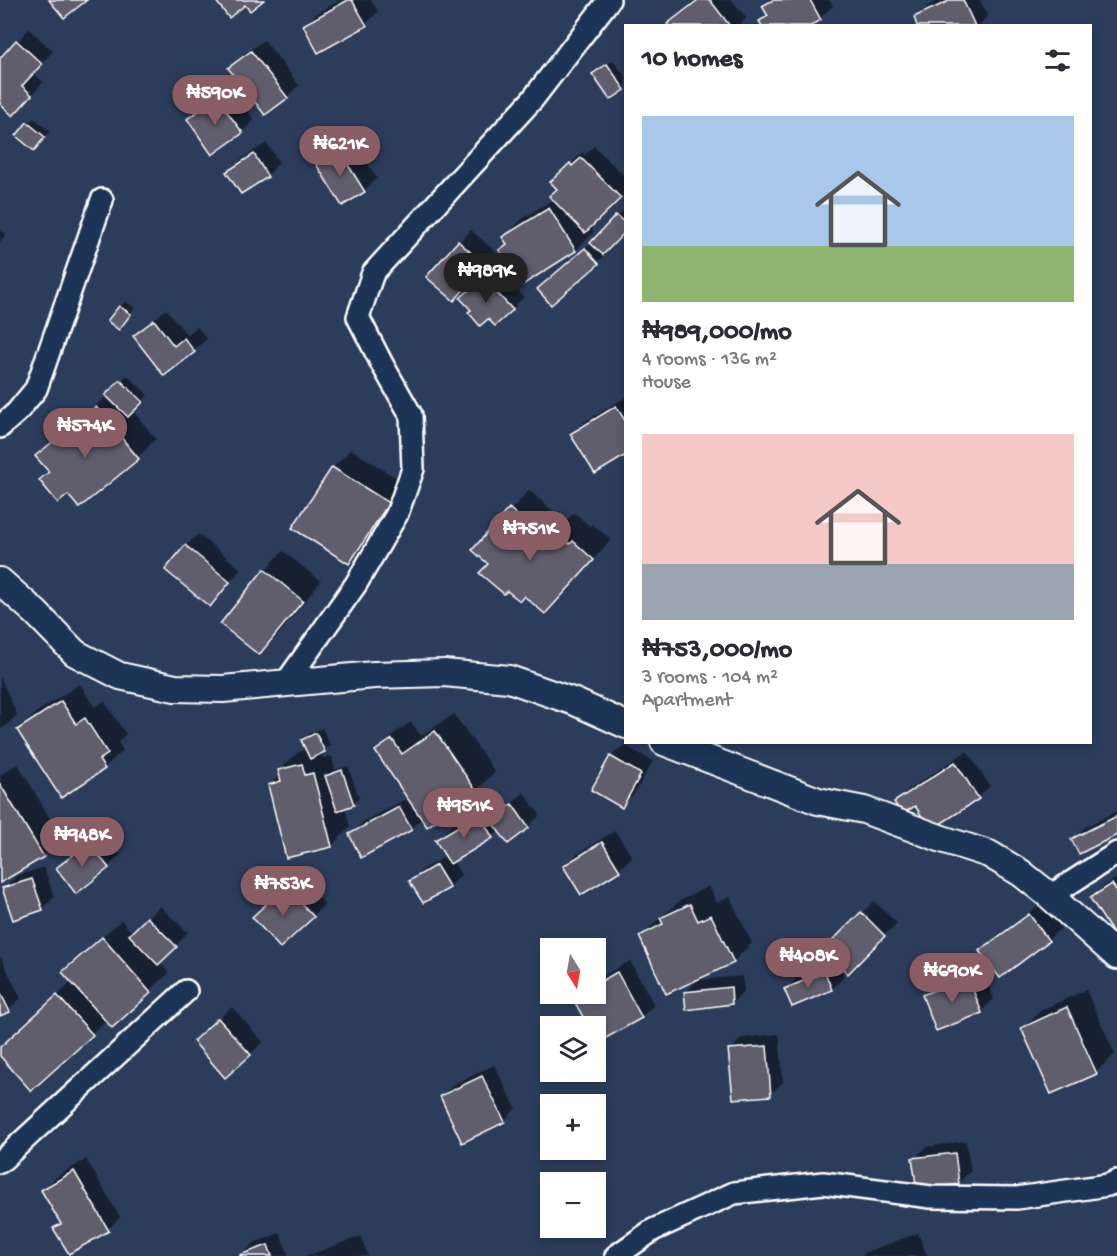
<!DOCTYPE html>
<meta charset="utf-8">
<style>
:root{--surface:#fff;--page:#f2f2f3;--text:#2b2b33;--muted:#7c7c81;--accent:#8a5d65}
body{margin:0;font-family:"Gochi Hand",sans-serif;background:var(--page);color:var(--text);height:100vh;display:flex;flex-direction:column;font-size:22px;white-space:nowrap}
*{box-sizing:border-box;margin:0}
p{font-size:20px;color:var(--muted)}
.icon{flex:none;width:33px;height:33px;fill:none;stroke:currentColor;stroke-width:2;stroke-linecap:round;stroke-linejoin:round}
.map{position:relative;flex:1;overflow:hidden}
.drawer{position:absolute;left:624px;top:24px;width:468px;height:720px;display:flex;flex-direction:column;background:var(--surface);border-radius:0px;box-shadow:0 3px 9px #0003}
.drawer>*{flex:none}
.needle{width:39px;rotate:169deg}
.buttons{position:absolute;left:540px;top:938px;display:grid;gap:12px}
.buttons a{display:grid;place-items:center;width:66px;height:66px;border-radius:0px;background:var(--surface);box-shadow:0 3px 9px #0003;font-size:30px}
.price{position:absolute;translate:-50% -51px;padding:0 14px;border-radius:21px;background:var(--accent);color:#fff;font-size:20px;line-height:39px;filter:drop-shadow(0 2px 3px #0008)}
.price::after{content:'';position:absolute;left:50%;top:36px;width:18px;height:14px;margin-left:-9px;background:inherit;clip-path:polygon(0 0,100% 0,50% 100%)}
.price.on{background:#222;color:#fff}
ul{padding:0;list-style:none}
li{display:grid;align-content:center;gap:12px;height:318px;padding:0 18px}
li span{display:grid;place-items:center;height:186px;border-radius:0px;color:#555}
li>.icon{margin-inline-start:auto}
span .icon{width:108px;height:108px;fill:#fffc;stroke-width:1}
li b{font-size:26px}
h2{display:flex;justify-content:space-between;align-items:center;height:72px;padding:0 18px;font-size:26px}
.map>svg:first-child{display:block}
</style>
<div class="map">
<svg width="1117" height="1256" viewBox="0 0 1117 1256">
<rect width="100%" height="100%" fill="#2b3d5b"/>
<filter id="ink" filterUnits="userSpaceOnUse"><feTurbulence type="fractalNoise" baseFrequency=".0167" numOctaves="2"/><feDisplacementMap in="SourceGraphic" scale="12" xChannelSelector="R" yChannelSelector="G"/><feConvolveMatrix kernelMatrix="1 2 1 2 8 2 1 2 1" color-interpolation-filters="sRGB"/></filter>
<g filter="url(#ink)">
<g fill="#0007">
<path d="M340,0H371L378,12L366,24L304,25L317,13Z"/>
<path d="M696,0H732L746,18L738,26H671L669,24L681,12Z"/>
<path d="M770,0H829L833,6L820,18L808,26L761,21L768,14L764,7Z"/>
<path d="M939,0H980L988,16L978,26H919L915,18L928,6Z"/>
<path d="M29,29L53,51L33,73L43,82L26,102H0V60Z"/>
<path d="M264,40L299,85L287,97L230,68L243,55Z"/>
<path d="M613,60L626,77L624,89L600,69Z"/>
<path d="M230,87L254,120L242,132L189,119L201,107Z"/>
<path d="M34,118L50,131L39,143L28,123Z"/>
<path d="M350,136L377,178L364,191L343,204L316,162L329,149Z"/>
<path d="M267,143L279,163L267,176L241,192L228,172L240,160Z"/>
<path d="M594,146L626,178V191L590,226L594,232L576,250L521,284L500,250L508,243L504,237L523,218L554,199L559,189L553,182L583,152L585,155Z"/>
<path d="M623,211L626,213V229L608,248L611,250L551,303L539,289L598,237Z"/>
<path d="M0,229L6,234L0,242Z"/>
<path d="M471,230L496,252L466,287L459,242Z"/>
<path d="M496,267L524,297L512,309H473L474,286Z"/>
<path d="M125,301L135,308L124,322L120,307Z"/>
<path d="M166,309L187,335L197,327L207,339L165,374L135,336Z"/>
<path d="M127,375L148,395L133,411L156,439L138,457L79,506L37,456L56,438L108,395Z"/>
<path d="M626,397V454L572,434L584,422Z"/>
<path d="M351,449L406,484L368,544L349,562L333,468Z"/>
<path d="M529,490L565,522L574,513L590,526L592,524L611,540L545,612L474,550Z"/>
<path d="M198,534L241,569L210,605L186,546Z"/>
<path d="M283,551L321,581L278,635L259,653L265,570Z"/>
<path d="M0,676L17,715L5,727L0,729Z"/>
<path d="M80,684L95,707L104,701L126,734L118,742L123,750L104,768L19,730L37,712Z"/>
<path d="M454,714L495,772L476,791L428,825L423,817L411,829L351,835L363,822L409,797L377,751L395,733L411,722L421,736Z"/>
<path d="M322,728L330,745L322,752L323,758L332,756L335,770L348,766L359,798L353,804L345,807L350,827L332,846L269,785L281,774L280,770L298,752L307,750L303,740L308,734Z"/>
<path d="M624,745L653,761L634,794L622,806L611,757Z"/>
<path d="M967,751L990,786L978,798L915,804L896,802L908,790Z"/>
<path d="M18,764L61,837L43,856L0,881V775Z"/>
<path d="M524,793L540,815L528,827L500,830L492,837L453,861L461,875L449,887L411,881L423,869L446,856L437,840L449,828L491,803L498,814Z"/>
<path d="M1117,811V833L1073,839L1085,827Z"/>
<path d="M615,831L632,857L620,869L582,893L565,866L577,854Z"/>
<path d="M102,832L120,855L108,867L58,869L70,856Z"/>
<path d="M44,867L54,897L42,909L4,889L16,876Z"/>
<path d="M299,875L325,904L313,916L266,904Z"/>
<path d="M1117,878V936L1092,899L1104,886Z"/>
<path d="M709,886L717,903L730,897L752,943L733,962L640,936L681,900Z"/>
<path d="M874,901L897,923L848,972L838,962L844,977L832,989H786L798,977L837,961L825,950Z"/>
<path d="M1042,903L1061,928L1048,940L1000,976L981,951L993,939Z"/>
<path d="M160,906L188,933L159,962L169,973L112,1026L106,1020L31,1088L0,1054V1048L72,982L64,972L121,920L133,933Z"/>
<path d="M0,956L21,998L9,1010L0,1015Z"/>
<path d="M630,961L654,1005L641,1017L597,1041L596,1026H590L574,997L578,993H596V980Z"/>
<path d="M980,965L994,999L981,1012L923,995L936,983Z"/>
<path d="M742,976L744,991L732,1003L686,992L698,980Z"/>
<path d="M1086,990L1115,1054L1096,1072L1023,1028L1041,1010Z"/>
<path d="M232,1007L263,1042L226,1076L207,1029Z"/>
<path d="M779,1034L783,1082L771,1094L730,1050L742,1038Z"/>
<path d="M494,1065L516,1108L504,1121L441,1097L454,1084Z"/>
<path d="M966,1141L971,1171L958,1183L914,1159L926,1147Z"/>
<path d="M86,1159L120,1217L108,1229L55,1228L62,1221L43,1190L55,1178Z"/>
<path d="M280,1233L289,1256H242L254,1243Z"/>
<path d="M918,1233L927,1256H862L866,1252Z"/>
<path d="M361,1236L368,1256H306Z"/>
</g>
<g fill="#615d6d" stroke="#fff" stroke-width="1.5">
<path d="M49,0H87L64,18Z"/>
<path d="M215,0H264L250,11L245,5L229,18Z"/>
<path d="M348,0H352L367,26L318,53L303,25Z"/>
<path d="M698,0H710L730,26H669L667,24Z"/>
<path d="M773,0H810L821,20L811,26H762L759,21L768,16L762,6Z"/>
<path d="M951,0H963L975,26H917L914,17Z"/>
<path d="M16,40L42,64L22,86L32,95L13,116L0,104V58Z"/>
<path d="M251,51L288,98L265,115L228,68Z"/>
<path d="M607,64L625,90L610,100L592,74Z"/>
<path d="M217,98L243,133L212,155L187,119Z"/>
<path d="M27,122L45,137L34,151L16,136Z"/>
<path d="M337,147L365,192L342,206L314,161Z"/>
<path d="M254,154L268,177L241,194L226,172Z"/>
<path d="M581,158L621,198L585,233L549,196L557,189L550,182L570,163L572,166Z"/>
<path d="M549,208L576,251L521,286L499,250L507,244L502,237Z"/>
<path d="M616,215L626,224V231L603,255L590,243Z"/>
<path d="M458,241L485,265L454,301L426,277Z"/>
<path d="M585,248L599,264L551,305L537,289Z"/>
<path d="M483,278L513,310L495,326L488,319L480,326L468,312L471,310L460,298Z"/>
<path d="M119,306L131,314L119,330L107,321Z"/>
<path d="M154,320L174,346L184,338L195,352L164,376L133,336Z"/>
<path d="M120,380L143,402L128,417L105,395Z"/>
<path d="M616,406L626,422V455L595,474L570,434Z"/>
<path d="M96,407L139,459L79,508L68,495L58,503L39,480L49,472L35,456Z"/>
<path d="M332,467L389,503L349,564L292,528Z"/>
<path d="M509,508L546,540L555,530L570,544L573,541L594,560L545,614L524,596L520,601L507,591L504,594L479,573L488,564L472,550Z"/>
<path d="M185,545L230,582L210,607L165,570Z"/>
<path d="M264,569L303,601L259,655L220,624Z"/>
<path d="M61,701L76,724L85,718L108,754L99,760L105,769L61,798L17,730Z"/>
<path d="M435,731L477,792L427,827L375,751L392,739L402,754Z"/>
<path d="M316,733L325,752L310,759L301,740Z"/>
<path d="M610,756L641,774L622,808L591,790Z"/>
<path d="M955,762L979,799L931,830L915,806L902,814L894,802Z"/>
<path d="M302,764L305,775L313,773L332,847L286,858L268,785L281,781L278,770Z"/>
<path d="M342,770L354,805L337,811L325,776Z"/>
<path d="M0,784L44,857L0,883Z"/>
<path d="M512,804L529,828L508,844L490,820Z"/>
<path d="M399,807L412,830L361,858L349,834Z"/>
<path d="M479,814L493,838L450,864L435,840Z"/>
<path d="M1117,816V835L1079,854L1071,839Z"/>
<path d="M602,842L620,871L581,895L563,866Z"/>
<path d="M89,843L109,868L76,894L56,868Z"/>
<path d="M436,865L450,888L423,903L409,881Z"/>
<path d="M32,879L43,910L13,920L2,888Z"/>
<path d="M1112,884L1117,891L1116,938L1090,898Z"/>
<path d="M286,886L314,917L280,948L252,917Z"/>
<path d="M690,904L698,921L711,915L734,963L666,994L639,936L663,924L660,918Z"/>
<path d="M861,912L885,936L848,974L823,950Z"/>
<path d="M1029,914L1049,941L1000,978L979,951Z"/>
<path d="M147,917L177,947L158,965L129,935Z"/>
<path d="M102,937L151,993L112,1028L62,972Z"/>
<path d="M617,972L642,1018L597,1043L596,1026H588L572,997L579,993H596V984Z"/>
<path d="M825,972L832,990L792,1007L784,989Z"/>
<path d="M968,977L982,1013L936,1031L922,995Z"/>
<path d="M731,987L732,1004L686,1010L684,992Z"/>
<path d="M0,992L10,1012L0,1016Z"/>
<path d="M57,995L93,1035L31,1091L0,1056V1047Z"/>
<path d="M1067,1007L1097,1074L1051,1094L1021,1028Z"/>
<path d="M218,1018L251,1055L225,1078L193,1041Z"/>
<path d="M767,1046L771,1096L733,1099L728,1049Z"/>
<path d="M482,1076L505,1122L462,1143L440,1096Z"/>
<path d="M955,1153L959,1184L917,1190L912,1158Z"/>
<path d="M74,1171L109,1231L69,1254L53,1228L61,1224L41,1190Z"/>
<path d="M268,1245L272,1256H240V1255Z"/>
</g>
<g fill="none" stroke-linecap="round" stroke-linejoin="round">
<defs>
<g id="minor">
<path d="M0,427L17,412L36,389L102,200"/>
<path d="M285,684L356,584L397,514L413,469L411,415L382,364L358,317L373,273L532,100L609,0"/>
<path d="M1050,896L1117,853"/>
<path d="M0,1162L186,991"/>
<path d="M616,1256L653,1230L734,1193L823,1183L931,1197L1017,1198L1108,1185L1117,1181"/>
</g>
<g id="tertiary">
<path d="M0,581L36,613L75,653L120,676L175,688L223,689L374,675L444,673L509,679L575,702L626,725"/>
<path d="M664,742L818,801L864,810L942,839L989,854L1021,873L1050,896L1117,956"/>
</g>
</defs>
<use href="#minor" stroke="#fff" stroke-width="26"/>
<use href="#tertiary" stroke="#fff" stroke-width="30"/>
<use href="#minor" stroke="#1d3557" stroke-width="21"/>
<use href="#tertiary" stroke="#1d3557" stroke-width="26"/>
</g>
</g>
</svg>
<div class="buttons">
<a><svg class="needle" viewBox="-14 -14 28 28"><path d="M0-13l5 13h-10z" fill="#e53935"/><path d="M0 13l5-13h-10z" fill="#7c7c81"/></svg></a>
<a><svg class="icon" aria-label="layers" viewBox="0 0 24 24"><path d="M12 4l9 5-9 5-9-5zM3 14l9 5 9-5"/></svg></a>
<a>+</a>
<a>−</a>
</div>
<b class="price" style="left:215px;top:126px">₦590K</b>
<b class="price" style="left:340px;top:177px">₦621K</b>
<b class="price on" style="left:486px;top:304px">₦989K</b>
<b class="price" style="left:85px;top:459px">₦574K</b>
<b class="price" style="left:530px;top:562px">₦751K</b>
<b class="price" style="left:464px;top:839px">₦951K</b>
<b class="price" style="left:82px;top:868px">₦948K</b>
<b class="price" style="left:283px;top:917px">₦753K</b>
<b class="price" style="left:808px;top:989px">₦408K</b>
<b class="price" style="left:952px;top:1004px">₦690K</b>
<section class="drawer">
<h2>10 homes<svg class="icon" aria-label="filters" viewBox="0 0 24 24"><path d="M4 7h16M4 17h16"/><circle cx="9" cy="7" r="2"/><circle cx="15" cy="17" r="2"/></svg></h2>
<ul>
<li><span style="background:linear-gradient(#a9c7e8 70%,#8fb573 0)"><svg class="icon" aria-label="home" viewBox="0 0 24 24"><path d="M3 11l9-7 9 7M6 9v11h12V9"/></svg></span><div><b>₦989,000/mo</b><p>4 rooms · 136 m²</p><p>House</p></div></li>
<li><span style="background:linear-gradient(#f6c9c9 70%,#9aa5b1 0)"><svg class="icon" aria-label="home" viewBox="0 0 24 24"><path d="M3 11l9-7 9 7M6 9v11h12V9"/></svg></span><div><b>₦753,000/mo</b><p>3 rooms · 104 m²</p><p>Apartment</p></div></li>
</ul>
</section>
</div>
